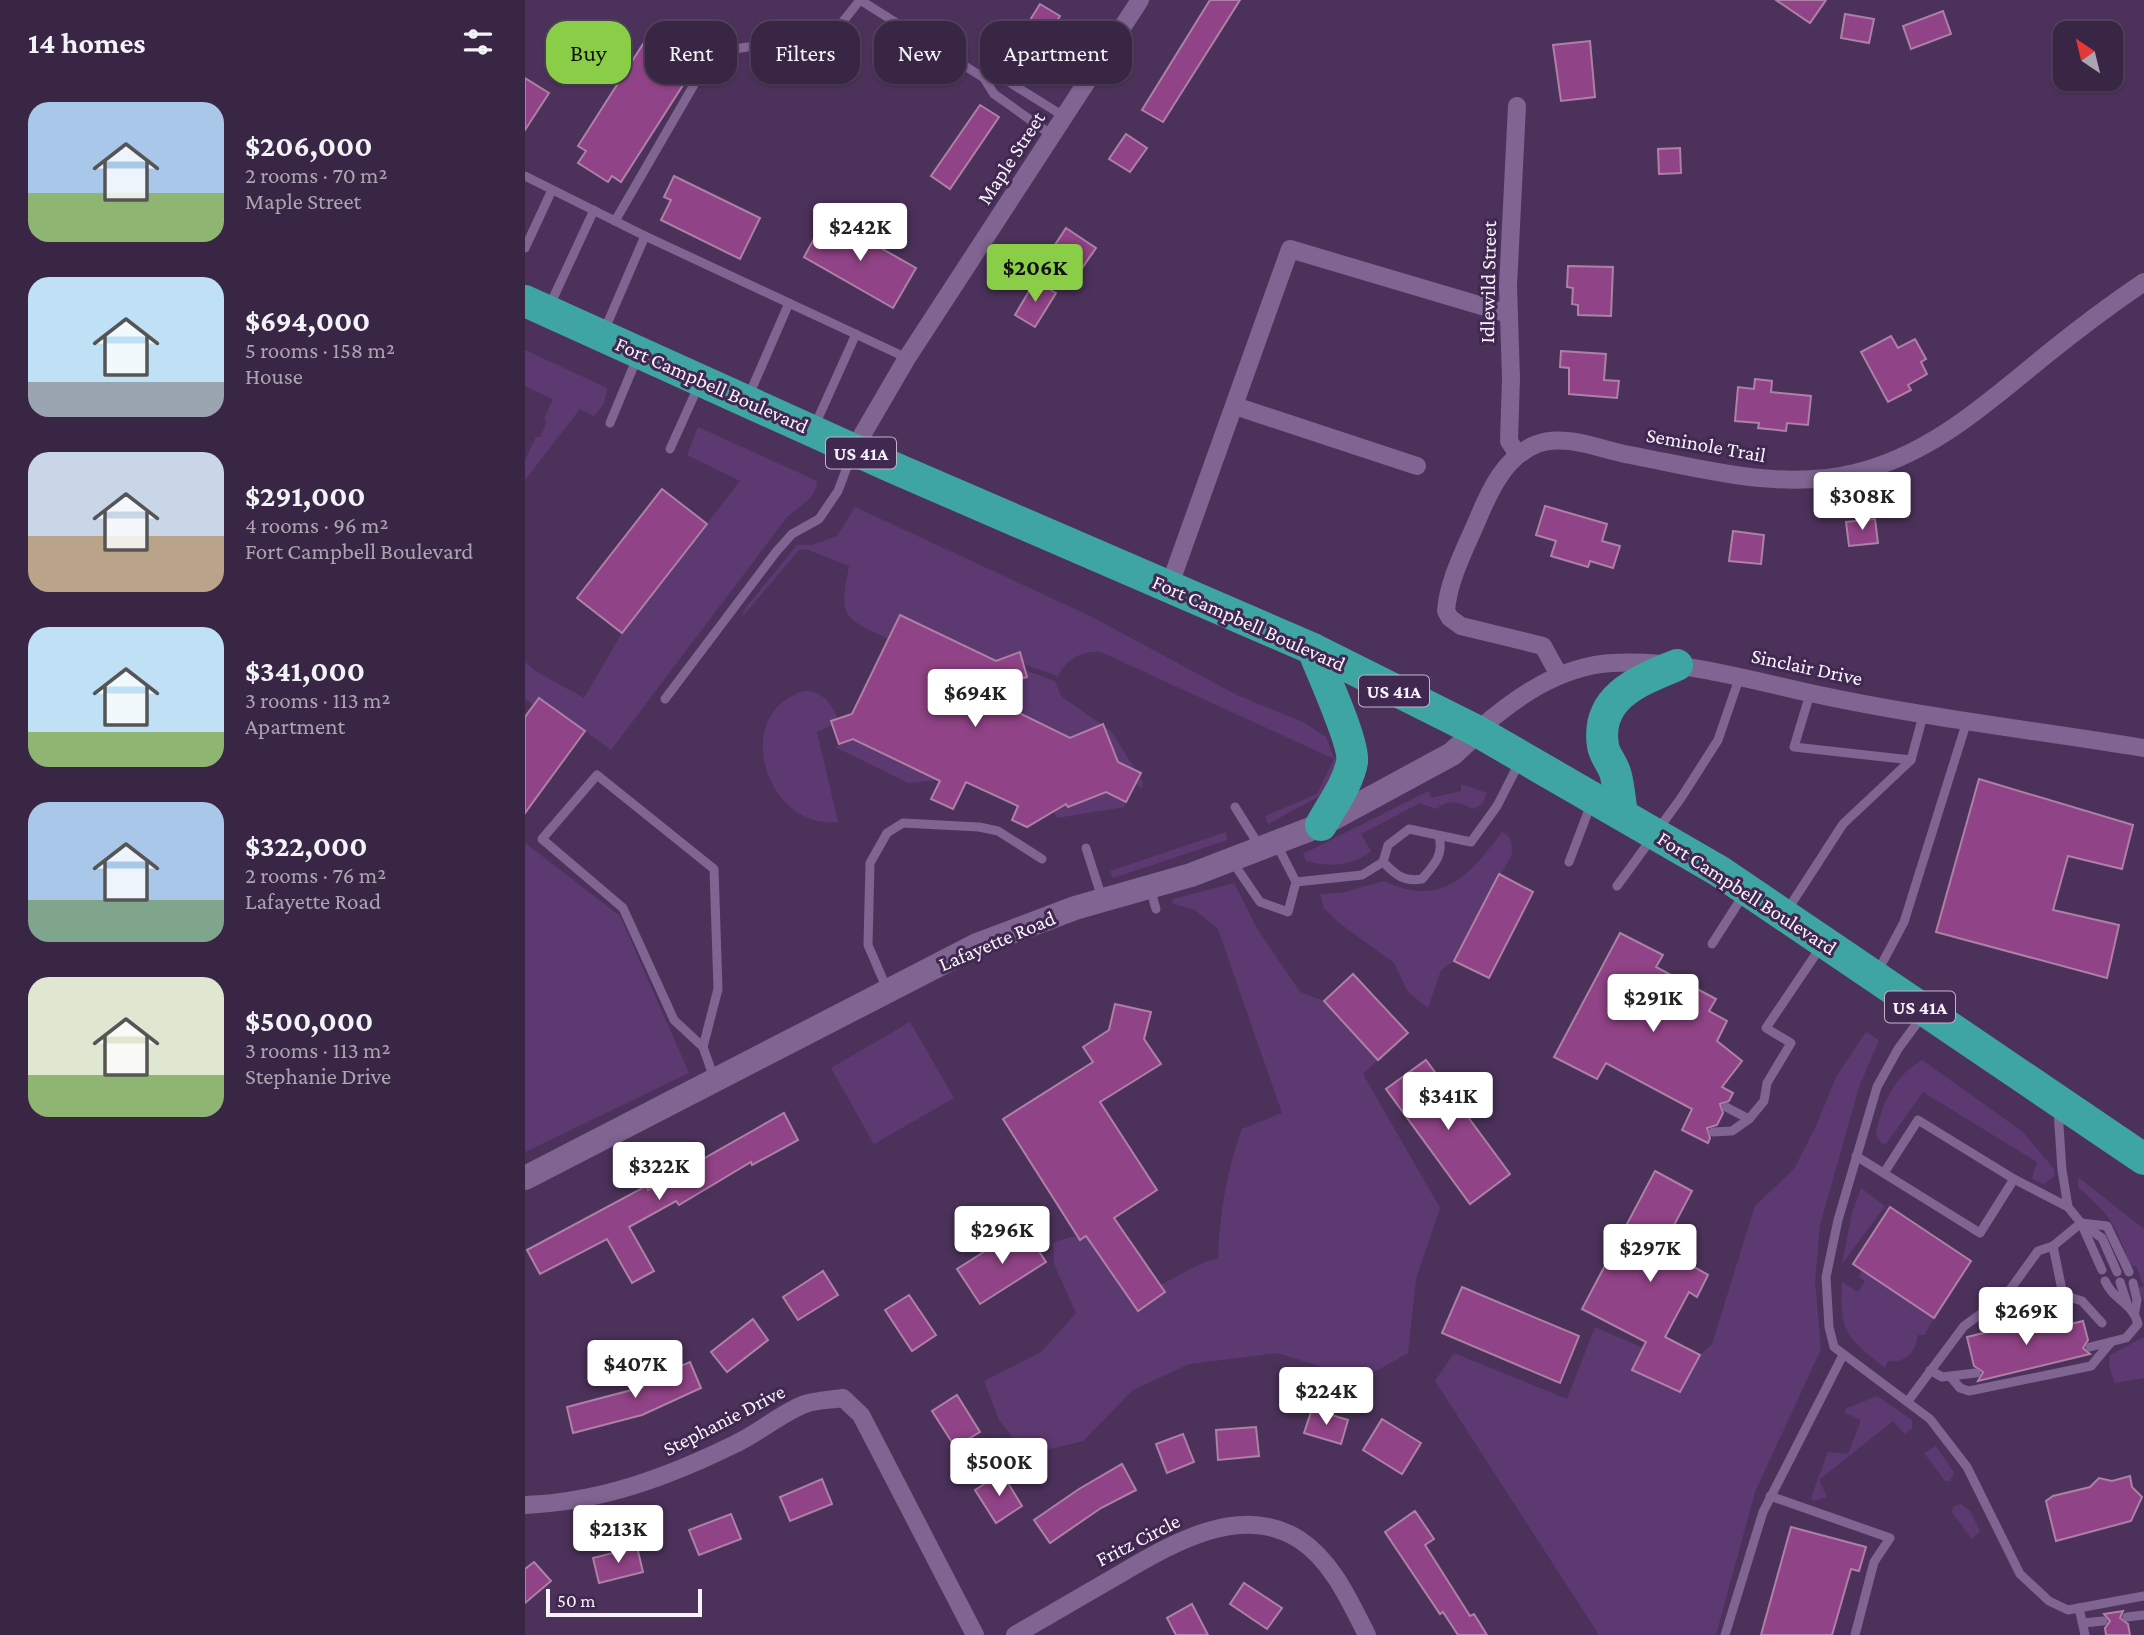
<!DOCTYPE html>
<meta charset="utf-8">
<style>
:root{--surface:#392644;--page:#44324f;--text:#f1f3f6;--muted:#aba5b2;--line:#53435d;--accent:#8ace48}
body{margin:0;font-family:"Crimson Pro",serif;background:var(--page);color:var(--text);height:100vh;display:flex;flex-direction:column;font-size:26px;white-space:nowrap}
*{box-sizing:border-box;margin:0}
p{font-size:23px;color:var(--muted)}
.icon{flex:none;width:38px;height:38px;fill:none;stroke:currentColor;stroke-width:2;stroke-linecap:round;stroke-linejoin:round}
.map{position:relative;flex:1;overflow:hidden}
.details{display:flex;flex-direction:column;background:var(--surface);width:525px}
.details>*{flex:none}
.banner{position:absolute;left:21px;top:21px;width:665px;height:63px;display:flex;gap:14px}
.needle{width:46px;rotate:325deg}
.fabs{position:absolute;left:1528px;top:21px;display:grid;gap:14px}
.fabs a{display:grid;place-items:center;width:70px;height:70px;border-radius:14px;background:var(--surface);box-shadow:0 2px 5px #0004,0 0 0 2px var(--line);font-size:35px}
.scale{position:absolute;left:21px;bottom:18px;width:156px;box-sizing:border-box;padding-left:7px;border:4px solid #f8f2fc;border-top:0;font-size:19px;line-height:24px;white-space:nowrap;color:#f8f2fc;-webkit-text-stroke:5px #412850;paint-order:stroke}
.price{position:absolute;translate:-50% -60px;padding:0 16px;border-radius:7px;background:#fff;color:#222;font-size:23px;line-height:46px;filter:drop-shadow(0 2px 4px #0008)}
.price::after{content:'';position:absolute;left:50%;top:42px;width:21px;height:16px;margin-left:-10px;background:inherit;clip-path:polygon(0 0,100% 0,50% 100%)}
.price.active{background:var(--accent);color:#111}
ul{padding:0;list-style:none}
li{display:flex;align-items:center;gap:21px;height:175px;padding:0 28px}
li span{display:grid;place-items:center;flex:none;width:196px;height:140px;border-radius:21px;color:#555}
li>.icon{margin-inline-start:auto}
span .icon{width:84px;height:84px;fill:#fffc;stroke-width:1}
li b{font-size:30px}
h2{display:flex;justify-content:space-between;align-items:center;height:84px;padding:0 28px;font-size:30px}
.chip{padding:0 24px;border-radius:21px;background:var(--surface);box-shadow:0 2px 5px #0004,0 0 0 2px var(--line);font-size:24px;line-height:63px}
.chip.active{background:var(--accent);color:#111}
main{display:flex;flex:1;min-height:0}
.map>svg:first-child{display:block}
</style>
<main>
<section class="details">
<h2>14 homes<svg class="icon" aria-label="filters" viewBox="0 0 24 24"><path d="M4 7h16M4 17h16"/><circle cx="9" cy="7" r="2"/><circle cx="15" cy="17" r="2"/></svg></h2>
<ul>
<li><span style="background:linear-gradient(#a9c7e8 65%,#8fb573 0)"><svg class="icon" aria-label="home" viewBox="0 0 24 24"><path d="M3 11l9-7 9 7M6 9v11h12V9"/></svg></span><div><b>$206,000</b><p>2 rooms · 70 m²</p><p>Maple Street</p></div></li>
<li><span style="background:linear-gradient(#bfe0f5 75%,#9aa5b1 0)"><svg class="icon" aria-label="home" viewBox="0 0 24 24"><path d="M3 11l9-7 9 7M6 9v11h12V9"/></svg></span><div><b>$694,000</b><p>5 rooms · 158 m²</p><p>House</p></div></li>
<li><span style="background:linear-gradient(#c9d6e8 60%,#b9a48a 0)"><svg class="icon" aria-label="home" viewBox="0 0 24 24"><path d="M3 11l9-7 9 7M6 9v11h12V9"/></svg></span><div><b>$291,000</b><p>4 rooms · 96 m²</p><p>Fort Campbell Boulevard</p></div></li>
<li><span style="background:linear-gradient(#bfe0f5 75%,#8fb573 0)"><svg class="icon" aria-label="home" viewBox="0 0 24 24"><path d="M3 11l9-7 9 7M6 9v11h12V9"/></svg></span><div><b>$341,000</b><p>3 rooms · 113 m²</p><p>Apartment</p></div></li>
<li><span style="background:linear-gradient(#a9c7e8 70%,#7fa58c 0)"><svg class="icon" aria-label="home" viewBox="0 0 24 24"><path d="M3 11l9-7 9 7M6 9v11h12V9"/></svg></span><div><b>$322,000</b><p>2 rooms · 76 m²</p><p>Lafayette Road</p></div></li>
<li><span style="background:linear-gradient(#dfe7d0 70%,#8fb573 0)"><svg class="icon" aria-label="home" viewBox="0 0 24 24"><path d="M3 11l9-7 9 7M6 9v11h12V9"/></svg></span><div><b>$500,000</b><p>3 rooms · 113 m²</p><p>Stephanie Drive</p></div></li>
</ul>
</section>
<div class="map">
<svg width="1619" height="1635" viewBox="0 0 1619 1635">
<rect width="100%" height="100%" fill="#4c325b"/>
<g fill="#5d3971">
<path d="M0,350L82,388L79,404L69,416L55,409L0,480V460L11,437H15L22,422L19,419L28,399L0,386Z"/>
<path d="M173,427L292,481C291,499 274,506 262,517L86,750L14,698L9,705L0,698V662L10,671L59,698L97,633L215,481L162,455Z"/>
<path d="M330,507L565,616L712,695L780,723L801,737L809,758L817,756L804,791L743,824L740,816L792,794L809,759L576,652C556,651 542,658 533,676L498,664L495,652L471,661L375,615L363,639C317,617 314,618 324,566L281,549L274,550L217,617L219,610L272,545H287L312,536Z"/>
<path d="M500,670L530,681L536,696L586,731L618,782L617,788L611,784V776L593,762L578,726L545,738L446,752L479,684L502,677Z"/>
<path d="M279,691C297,690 306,703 313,719L306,721L308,725L292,732L313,822C241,830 204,714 279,691Z"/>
<path d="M328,739L413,780L383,783L310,747Z"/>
<path d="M936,784L962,793L957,804L949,809C934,802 925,798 911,809L895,803L836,834L846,851C826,867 805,867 781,861L778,854L904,791L906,798L936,791Z"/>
<path d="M581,792L601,802L599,807L532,818L528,811L541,804L543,807Z"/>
<path d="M701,832L702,840L588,878L585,871Z"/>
<path d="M977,832C987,836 987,844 987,854L929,961L916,970L903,1008L883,992L869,963L813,922L799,908L795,894L816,893L859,881C916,908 944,877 977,832Z"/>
<path d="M0,843L95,916L164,1073L0,1152Z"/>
<path d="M709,883L733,930L775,992L799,1001L853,1060L838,1074L915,1208L891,1279L883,1353L837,1379L752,1353L664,1364L608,1390L558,1441L502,1455L474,1420L459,1381L516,1352L551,1313L529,1264L528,1243L545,1237H577L623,1291C643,1283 675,1260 693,1259C694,1215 702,1170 717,1129L757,1113L693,929L670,910L647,903L648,899Z"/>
<path d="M385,1022L429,1098L349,1144L306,1068Z"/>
<path d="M1341,1032L1354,1040L1334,1087L1295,1225L1290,1281L1296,1349L1230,1492L1191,1635H1074L910,1381L929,1353L1042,1399L1070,1327L1118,1348L1107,1370L1130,1382L1138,1368L1175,1355L1187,1344L1230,1206L1269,1169L1292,1124L1311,1077Z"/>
<path d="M1397,1060L1498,1132L1529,1169L1530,1176L1519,1184L1507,1179L1512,1162L1398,1092L1361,1144L1356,1143L1351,1135C1356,1105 1369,1076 1397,1060Z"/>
<path d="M1553,1177L1619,1229V1302L1613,1288L1619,1286L1611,1266H1605C1591,1224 1586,1216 1553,1187Z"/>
<path d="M1336,1188L1360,1206L1317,1264L1327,1213Z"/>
<path d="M1337,1270L1409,1318L1399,1335H1393C1390,1352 1382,1363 1363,1361L1360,1368C1323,1338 1314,1333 1317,1282L1333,1292L1340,1281L1334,1277Z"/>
<path d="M1619,1337V1378L1590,1383L1584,1367L1585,1355Z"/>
<path d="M1352,1396L1387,1420V1429L1379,1434L1368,1421L1294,1480L1302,1497L1289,1501L1286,1498L1303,1452L1323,1454L1336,1420L1320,1413V1409Z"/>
<path d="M1411,1446L1429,1473L1425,1481H1420L1399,1453Z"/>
<path d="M1436,1504L1445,1511L1455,1531L1447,1539L1427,1512L1428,1507Z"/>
</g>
<g fill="#904386" stroke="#ae80a6" stroke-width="2">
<path d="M685,0H715L638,122L617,110Z"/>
<path d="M1251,0H1301L1285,23Z"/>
<path d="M515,4L535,16L517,45L497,33Z"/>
<path d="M1418,11L1426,34L1386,49L1378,26Z"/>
<path d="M1320,14L1349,19L1344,43L1316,38Z"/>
<path d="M127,30L174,60L96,182L87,176L83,182L53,163L61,151L53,146Z"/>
<path d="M1065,41L1070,97L1036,101L1028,45Z"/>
<path d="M0,78L24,93L0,130Z"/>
<path d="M455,105L474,117L425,189L406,176Z"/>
<path d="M601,134L622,148L605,172L584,159Z"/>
<path d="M1155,148L1156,173L1134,174L1133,149Z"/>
<path d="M149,176L235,218L215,259L136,220L146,200L139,197Z"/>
<path d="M301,217L391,268L368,308L279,257Z"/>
<path d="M541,228L571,248L555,271L526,251Z"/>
<path d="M1043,266L1088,267L1086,316L1053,315V305L1047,304L1048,288L1042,287Z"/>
<path d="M510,281L531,293L510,327L490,315Z"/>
<path d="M1366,336L1373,348L1390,339L1401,359L1396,362L1402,374L1383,385L1386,390L1363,402L1336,352Z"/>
<path d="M1036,351L1081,354L1079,380L1094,381L1092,398L1044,394V368L1035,367Z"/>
<path d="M1230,379L1247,381L1246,392L1286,396L1283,425L1262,423L1261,431L1233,428L1234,423L1210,421L1213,387L1229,389Z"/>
<path d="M137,489L182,524L97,633L52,598Z"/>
<path d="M1020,506L1082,524L1077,541L1095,546L1088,568L1065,561L1063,567L1026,556L1031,541L1011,535Z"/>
<path d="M1350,519L1353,543L1324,546L1321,522Z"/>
<path d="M1208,531L1239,535L1236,564L1204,561Z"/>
<path d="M375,615L471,661L495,652L502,677L452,692L545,738L578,724L593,762L616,773L601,802L581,792L543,807L541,804L502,827L487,820L493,806L441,782L428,809L406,799L415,781L328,739L314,744L306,721L327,714Z"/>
<path d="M14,698L60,731L0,813V717Z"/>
<path d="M1454,779L1608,825L1597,869L1543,856L1528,910L1594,925L1582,978L1411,932Z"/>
<path d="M974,874L1008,892L964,978L929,961Z"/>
<path d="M1095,933L1138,955L1131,967L1191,999L1184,1011L1202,1021L1192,1041L1217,1061L1197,1087L1208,1093L1204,1101L1195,1104L1198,1113L1192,1125L1182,1128L1185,1138L1183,1143L1157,1130L1167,1109L1081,1063L1072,1079L1029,1057Z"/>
<path d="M828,974L883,1033L853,1060L799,1001Z"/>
<path d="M590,1004L626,1012L619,1039L636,1064L575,1102L632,1190L589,1218L640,1292L613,1311L561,1236L555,1240L478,1119L568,1062L558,1047L584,1030Z"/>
<path d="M901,1060L985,1174L945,1204L861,1089Z"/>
<path d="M259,1113L273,1140L227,1165L226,1162L154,1205L151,1201L104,1227L129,1271L107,1283L82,1239L15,1274L2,1250L121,1186L123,1190Z"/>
<path d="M1130,1171L1167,1191L1137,1248L1183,1275L1172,1297L1164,1292L1140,1337L1175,1355L1155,1392L1107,1370L1121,1342L1057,1309Z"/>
<path d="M1365,1207L1446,1261L1409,1318L1328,1264Z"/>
<path d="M498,1227L521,1262L455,1304L432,1269Z"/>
<path d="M298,1271L313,1295L273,1320L258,1297Z"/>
<path d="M937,1287L1054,1336L1035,1383L917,1333Z"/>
<path d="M384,1295L411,1335L387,1351L360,1310Z"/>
<path d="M1527,1316L1529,1328L1558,1321L1563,1340L1558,1348L1565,1354L1453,1381L1458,1372L1449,1366L1442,1337Z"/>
<path d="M228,1319L243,1340L202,1372L186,1352Z"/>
<path d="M165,1362L176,1388L117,1415L48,1433L42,1407L118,1387L116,1383Z"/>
<path d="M432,1395L455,1432L430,1447L407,1411Z"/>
<path d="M787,1409L823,1420L816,1444L779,1433Z"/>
<path d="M857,1419L896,1443L877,1474L838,1450Z"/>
<path d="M731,1427L734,1456L693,1460L691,1430Z"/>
<path d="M658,1434L669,1462L642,1473L631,1444Z"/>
<path d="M597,1464L611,1490L576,1508L525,1543L509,1520L554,1489Z"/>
<path d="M477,1473L497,1506L471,1523L450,1490Z"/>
<path d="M1605,1476L1607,1487L1617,1497L1606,1521L1531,1541L1521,1501L1528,1496L1565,1487L1574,1478L1587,1481Z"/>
<path d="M297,1479L307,1504L265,1521L255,1497Z"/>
<path d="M890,1511L909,1539L900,1545L945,1616L949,1614L962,1635H933L918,1612L915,1614L860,1532Z"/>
<path d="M206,1514L216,1539L174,1555L164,1530Z"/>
<path d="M1266,1527L1341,1547L1334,1571L1326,1569L1307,1635H1236Z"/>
<path d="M112,1547L118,1572L74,1583L68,1558Z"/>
<path d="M9,1562L26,1581L0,1603V1569Z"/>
<path d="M719,1583L757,1608L742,1629L705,1604Z"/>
<path d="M667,1604L683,1635H651L642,1618Z"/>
<path d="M1598,1611L1595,1618L1603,1624L1605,1635H1581L1580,1628L1585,1621L1579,1614Z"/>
</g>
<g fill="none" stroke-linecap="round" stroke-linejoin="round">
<g stroke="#806491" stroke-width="9">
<path d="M335,0L459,78"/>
<path d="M528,136L469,94L459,78L479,79L540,117"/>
<path d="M0,176L120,236"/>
<path d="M90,221L185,57L216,48L308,34L335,0"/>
<path d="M0,248L27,190"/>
<path d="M24,307L69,210"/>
<path d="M79,331L120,236L382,358"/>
<path d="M224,395L264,303"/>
<path d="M85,423L112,358"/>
<path d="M290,425L331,334"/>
<path d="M145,449L173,387"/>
<path d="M1285,694L1269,747L1386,760"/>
<path d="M140,699L251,552L267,534L294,519L313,491L327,454"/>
<path d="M710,807L735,847"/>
<path d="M561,848L577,898"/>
<path d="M707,861L735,902L763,912L771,882L751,843"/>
<path d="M858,862C871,875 878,882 897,879C909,865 919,855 914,836"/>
<path d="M1044,862L1066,804"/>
<path d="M771,882L837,875L858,862L863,845L884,829L946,842L972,806L994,763"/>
<path d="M1092,886L1156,798L1193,740L1215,676"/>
<path d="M625,888L631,909"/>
<path d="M1263,909L1318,824L1386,760L1399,712"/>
<path d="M1187,944L1219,894"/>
<path d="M1353,971L1379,922L1442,721"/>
<path d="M362,989L343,945L345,863L362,833L378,823L454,827L473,831L517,859"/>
<path d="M1398,1015L1373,1049L1352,1087L1313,1220L1301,1277L1304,1327L1309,1347L1405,1419L1442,1467L1495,1574L1524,1601L1543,1610L1619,1596"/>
<path d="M178,1047L149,1020L98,908L17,839L72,775L189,869L193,989L178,1047L189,1078"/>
<path d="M1201,1107L1224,1119L1239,1101L1242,1083L1266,1043L1241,1028L1295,948"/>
<path d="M1533,1111L1537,1170L1543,1207"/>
<path d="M1188,1132L1207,1131L1224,1119"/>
<path d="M1331,1156L1455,1233L1489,1179L1393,1120L1359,1173"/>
<path d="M1489,1179L1543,1207L1556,1223L1577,1270"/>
<path d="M1557,1224L1577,1238L1592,1272"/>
<path d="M1528,1246L1538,1295"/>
<path d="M1595,1282L1602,1303"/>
<path d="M1608,1283L1612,1300L1610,1311"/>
<path d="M1471,1309L1513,1251L1528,1246L1556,1223L1582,1226L1604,1272"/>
<path d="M1565,1347L1601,1338L1613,1324C1608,1303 1588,1300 1580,1281"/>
<path d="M1405,1370L1417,1377L1451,1373"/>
<path d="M1425,1376L1435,1388L1444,1391L1566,1366L1586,1342"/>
<path d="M1383,1401L1439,1326L1460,1311L1538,1295L1557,1301L1577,1323"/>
<path d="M1245,1496L1365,1538L1349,1562L1330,1635"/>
<path d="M1554,1608L1560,1635"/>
<path d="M1602,1617L1619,1615"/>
<path d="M1558,1623L1578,1621"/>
<path d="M1200,1635L1238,1512L1318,1355"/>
</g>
<g stroke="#806491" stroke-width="18">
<path d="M992,106L983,286L986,378L984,441L993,455"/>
<path d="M710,406L892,466"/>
<path d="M329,449L382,358L615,0"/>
<path d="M644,587L765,249L984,314"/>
<path d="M1034,675L1018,646L936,626L925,618L921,611C923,581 940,549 952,521C964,492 980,456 1012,444C1039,433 1077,450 1105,455C1179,469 1255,491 1330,473C1407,454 1462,403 1521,355C1553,329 1585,305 1619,282"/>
<path d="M952,731C990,698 1034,666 1087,663C1155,659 1219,679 1285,693C1395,717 1508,730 1619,748"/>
<path d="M0,1505C75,1502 143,1477 210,1444C234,1433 256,1413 280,1404C291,1400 306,1400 318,1398L336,1415L450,1635"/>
<path d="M490,1635C521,1617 552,1599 583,1581C637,1550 712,1499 775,1540C808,1562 825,1602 842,1635"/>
</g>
<path stroke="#806491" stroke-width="24" d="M0,1178L452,945L550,908L666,875L796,825L927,754L952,731"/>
<g stroke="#3ea5a2" stroke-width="32">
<path d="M0,301L367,467L788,649L952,731L1194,871L1619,1159"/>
<path d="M788,649C796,671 830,743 827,762C823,784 807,805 796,825"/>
<path d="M1097,814C1095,802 1094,788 1091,776C1089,765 1080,757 1078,746C1070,696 1116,680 1152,665"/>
</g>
</g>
<g text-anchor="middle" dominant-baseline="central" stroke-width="6" stroke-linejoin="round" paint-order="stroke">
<g fill="#412850" stroke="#c1b5c8" stroke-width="2">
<rect x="301" y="437.5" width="70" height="31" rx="5"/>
<rect x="834" y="675.5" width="70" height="31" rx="5"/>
<rect x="1360" y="991.5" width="70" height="31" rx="5"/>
</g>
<g font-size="19" font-weight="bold" fill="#f8f2fc">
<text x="336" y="453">US 41A</text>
<text x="869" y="691">US 41A</text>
<text x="1395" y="1007">US 41A</text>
</g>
<g font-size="21" fill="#f8f2fc" stroke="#412850">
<text transform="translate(486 158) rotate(-57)">Maple Street</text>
<text transform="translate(963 282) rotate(-89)">Idlewild Street</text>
<text transform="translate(187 385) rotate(24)">Fort Campbell Boulevard</text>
<text transform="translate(1181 445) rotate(10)">Seminole Trail</text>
<text transform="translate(724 623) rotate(24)">Fort Campbell Boulevard</text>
<text transform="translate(1282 667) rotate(12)">Sinclair Drive</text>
<text transform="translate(1222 893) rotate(33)">Fort Campbell Boulevard</text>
<text transform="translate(472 941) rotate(-23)">Lafayette Road</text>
<text transform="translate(199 1420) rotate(-27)">Stephanie Drive</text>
<text transform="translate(613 1540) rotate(-27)">Fritz Circle</text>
</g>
</g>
</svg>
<div class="fabs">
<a><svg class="needle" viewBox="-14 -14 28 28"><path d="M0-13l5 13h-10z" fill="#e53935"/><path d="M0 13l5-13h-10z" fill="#aba5b2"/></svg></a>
</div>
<div class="scale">50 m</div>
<b class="price" style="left:335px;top:263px">$242K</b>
<b class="price active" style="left:510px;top:304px">$206K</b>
<b class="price" style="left:1337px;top:532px">$308K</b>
<b class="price" style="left:450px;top:729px">$694K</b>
<b class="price" style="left:1128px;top:1034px">$291K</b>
<b class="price" style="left:923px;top:1132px">$341K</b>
<b class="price" style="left:134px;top:1202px">$322K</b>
<b class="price" style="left:477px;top:1266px">$296K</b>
<b class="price" style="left:1125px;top:1284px">$297K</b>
<b class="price" style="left:1501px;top:1347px">$269K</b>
<b class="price" style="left:110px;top:1400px">$407K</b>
<b class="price" style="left:801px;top:1427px">$224K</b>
<b class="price" style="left:474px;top:1498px">$500K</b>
<b class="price" style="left:93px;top:1565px">$213K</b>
<div class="banner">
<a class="chip active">Buy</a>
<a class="chip">Rent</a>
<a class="chip">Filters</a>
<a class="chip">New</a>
<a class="chip">Apartment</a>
</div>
</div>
</main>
